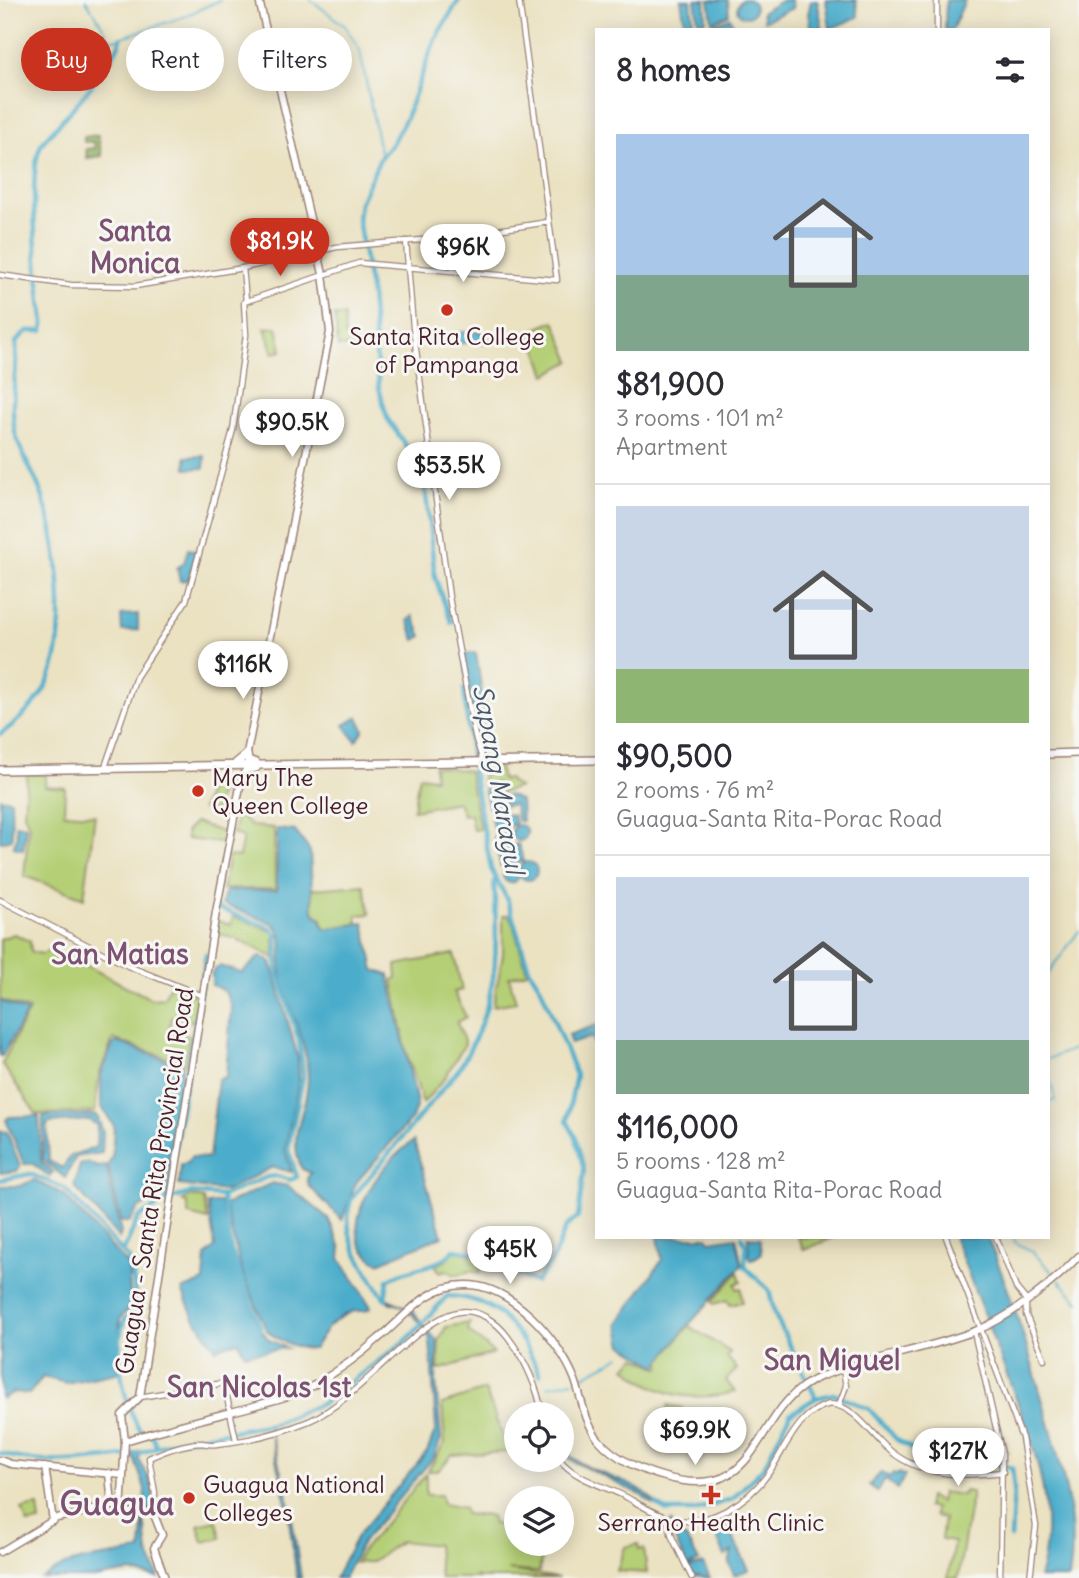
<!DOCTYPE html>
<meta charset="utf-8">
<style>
:root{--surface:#fff;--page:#f7f7f7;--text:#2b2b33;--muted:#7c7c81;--line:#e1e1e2;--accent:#c8321e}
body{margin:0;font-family:Delius,sans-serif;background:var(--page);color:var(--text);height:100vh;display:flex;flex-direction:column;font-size:26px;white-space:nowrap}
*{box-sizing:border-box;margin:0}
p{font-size:23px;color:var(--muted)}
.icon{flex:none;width:38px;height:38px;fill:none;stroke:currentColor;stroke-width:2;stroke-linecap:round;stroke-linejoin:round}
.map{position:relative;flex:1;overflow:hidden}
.drawer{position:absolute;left:595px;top:28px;width:455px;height:1211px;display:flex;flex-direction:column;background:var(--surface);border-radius:0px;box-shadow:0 4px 18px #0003}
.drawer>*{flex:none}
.hud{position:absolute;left:21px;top:28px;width:469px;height:63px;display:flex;gap:14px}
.controls{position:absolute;left:504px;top:1402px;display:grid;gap:14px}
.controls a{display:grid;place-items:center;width:70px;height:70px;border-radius:50%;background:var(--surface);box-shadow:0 4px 18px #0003;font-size:35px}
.price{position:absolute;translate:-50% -60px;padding:0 16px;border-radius:24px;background:#fff;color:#222;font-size:23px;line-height:46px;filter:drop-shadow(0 2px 4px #0008)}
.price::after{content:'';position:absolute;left:50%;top:42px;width:21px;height:16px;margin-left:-10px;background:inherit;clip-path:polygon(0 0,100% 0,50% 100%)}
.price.selected{background:var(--accent);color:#fff}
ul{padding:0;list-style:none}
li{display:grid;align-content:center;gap:14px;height:371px;padding:0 21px}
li+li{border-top:2px solid var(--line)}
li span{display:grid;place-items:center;height:217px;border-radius:0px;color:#555}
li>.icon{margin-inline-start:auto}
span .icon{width:126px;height:126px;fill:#fffc;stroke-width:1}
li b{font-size:30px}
h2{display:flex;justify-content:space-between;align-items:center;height:84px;padding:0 21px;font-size:30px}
.chip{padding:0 24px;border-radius:32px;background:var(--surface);box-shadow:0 4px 18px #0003;font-size:24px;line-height:63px}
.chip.selected{background:var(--accent);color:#fff}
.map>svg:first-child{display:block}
</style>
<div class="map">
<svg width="1079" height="1578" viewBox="0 0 1079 1578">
<rect width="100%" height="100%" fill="#f6f6f2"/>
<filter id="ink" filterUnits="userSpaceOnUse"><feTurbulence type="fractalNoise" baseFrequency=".0143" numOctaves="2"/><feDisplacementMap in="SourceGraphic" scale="14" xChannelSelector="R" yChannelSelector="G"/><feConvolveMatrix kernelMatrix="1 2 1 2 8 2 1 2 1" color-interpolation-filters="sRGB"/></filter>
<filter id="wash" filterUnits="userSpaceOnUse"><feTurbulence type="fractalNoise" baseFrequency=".00686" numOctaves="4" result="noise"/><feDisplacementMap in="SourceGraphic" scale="28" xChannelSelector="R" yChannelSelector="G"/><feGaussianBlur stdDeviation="1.57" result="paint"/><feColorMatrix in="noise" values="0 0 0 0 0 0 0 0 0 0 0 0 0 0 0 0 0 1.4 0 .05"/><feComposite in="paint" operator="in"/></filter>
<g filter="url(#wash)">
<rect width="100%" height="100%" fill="#ebe2c2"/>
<g fill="#b4cf74" stroke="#7f7750" stroke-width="2">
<rect x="446" y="238" width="11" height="25"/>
<path d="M335,316H344L345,337H353L355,346L338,347Z"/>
<path d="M554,321L571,361L546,375L531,331Z"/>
<path d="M277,327L282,351L273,353L265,328Z"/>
<path d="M434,766L469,771L480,829L473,830L470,814L463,815L458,802L413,810L419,776L435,778Z"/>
<path d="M494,766L499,767L502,780L509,779L511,783L519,787L502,793L497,783L483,785L482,776Z"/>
<path d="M27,774H46L45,786L65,788L64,813L95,815L84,898L24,876L29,826L24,813Z"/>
<path d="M210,784H228L227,793H219L216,808L234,812V816L202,809Z"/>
<path d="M237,813L251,826L274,828L275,889H222L229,856L239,857L243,837L233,834Z"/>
<path d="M195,822L229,835L227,844L187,839L186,832Z"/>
<path d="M364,885L370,914L357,915V924L324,929L322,919L313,912L312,889Z"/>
<path d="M503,915H508L512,921L527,972L509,977L516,1002L493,1006L503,954Z"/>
<path d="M233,916L274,932L275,958L237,939L215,933L216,920L231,925Z"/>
<path d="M14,934L30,941L31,952L43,954L50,949L59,959L81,963L151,999L164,998L170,985L197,996L193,1022L172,1016L169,1030L190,1036L185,1064L113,1039L99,1075L95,1112L36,1114L2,1064L29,1010L0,1000V939Z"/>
<path d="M454,954L462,990L454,992L466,1017L457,1022L465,1044L444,1079L423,1103L406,1051L393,980L397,978L396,965Z"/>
<path d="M190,1196L204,1199L208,1220L188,1215V1204L182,1201Z"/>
<path d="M798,1237H835L804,1250Z"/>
<path d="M455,1251L481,1256L480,1273L470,1271L455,1275L446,1270L440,1272L435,1265L444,1262Z"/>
<path d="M738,1272L741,1281L735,1284L737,1289L741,1288L742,1302L730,1305L728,1300L714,1304L712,1302Z"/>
<path d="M470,1323L468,1331L494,1353L438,1370L439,1339L446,1327Z"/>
<path d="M689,1326L730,1352L727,1357L737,1369L726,1380L735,1392C695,1402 657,1398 626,1367L636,1357L660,1368L662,1358Z"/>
<path d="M485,1390L509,1452L452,1455L438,1471H428L445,1442L442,1404Z"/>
<path d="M668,1405L682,1408L681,1412L686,1415L685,1429L666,1426Z"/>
<path d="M426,1474V1495H441L443,1504L464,1508L465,1514L491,1516L493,1524L516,1526V1544H549V1550L543,1552L539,1572L508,1570L559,1578H477L476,1575V1578H440L437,1545L401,1541L371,1562L355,1563L362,1551Z"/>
<path d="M964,1491L972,1492L958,1578H948L954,1542L941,1540L944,1518L934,1516L935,1508L927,1507L929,1497L940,1502L942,1492L963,1495Z"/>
<path d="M38,1506L40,1522L28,1524L22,1509Z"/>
<path d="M217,1521L221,1538L203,1542L198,1525Z"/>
<path d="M638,1544L639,1550L644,1549L647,1573L617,1571L625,1547Z"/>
</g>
<path fill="#8fb266" stroke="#6c6848" stroke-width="2" d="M98,135L102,156L87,158L86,149L95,148L94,142H84V137Z"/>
<g fill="#4cadcb" stroke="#4b667b" stroke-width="2" fill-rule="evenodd">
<circle cx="746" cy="8" r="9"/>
<path d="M681,0H691L693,24H685Z"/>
<path d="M695,0H705L706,21H698Z"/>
<path d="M709,0H728L729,15L712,22Z"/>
<path d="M783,0H791L793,8L764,21L762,12Z"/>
<path d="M817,0L823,30H811L808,14L811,1Z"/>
<path d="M826,0H856L858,17L830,29Z"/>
<path d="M946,0H965L952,30H945Z"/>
<path d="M730,18L736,30H713V25Z"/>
<path d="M458,332H481L493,343H458L455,334Z"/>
<path d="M205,456L204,468L186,469V457Z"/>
<path d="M188,549L196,551L189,580L180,581L177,568L184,563Z"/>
<path d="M138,614V630L122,631L121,615Z"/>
<path d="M413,616L422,636L415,640L408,620Z"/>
<path d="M476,653L486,720L485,723L473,725L463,654Z"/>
<path d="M358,717L364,730L356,741L344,725Z"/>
<path d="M492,787L498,794L500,810L489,808L484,789Z"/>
<path d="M509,795L521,801L522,821H518L514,804L505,806L503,797Z"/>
<path d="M0,798L11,800L12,839L0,842Z"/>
<path d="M500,814L513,815L515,824L494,831L491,818Z"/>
<path d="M16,824L26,826L23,849L13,847L17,838Z"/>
<circle cx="519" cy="833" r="8"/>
<path d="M277,829L295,831L310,851L313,912L321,920L324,929L364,923L374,970L389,975L417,1104L412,1118L355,1184L342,1220L309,1186L307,1178L311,1173L302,1169C286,1135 307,1114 308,1080C309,1043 289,1011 281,976C278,958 288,939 274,924L222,904L226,891L277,890Z"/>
<circle cx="502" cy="839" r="8"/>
<path d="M518,844L524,861L511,865L507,855L508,865L501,867L498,854L506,853V847Z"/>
<circle cx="528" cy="871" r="9"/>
<circle cx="511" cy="875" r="8"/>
<path d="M260,956L271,962L298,1058L299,1080L285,1150L292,1172L273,1167L225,1191L179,1185L181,1164L187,1163L191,1157L209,1158L218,1079L226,1077L231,1007L225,991L212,985V972L220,966L242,973Z"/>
<path d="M0,1001L27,1012L2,1056H0Z"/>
<path d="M597,1025V1051L591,1037L571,1044L568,1035Z"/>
<path d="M117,1042L183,1066L164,1192L138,1209L129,1222H121L108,1165L112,1157L114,1126L101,1106V1075L113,1044Z"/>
<path d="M97,1115L103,1133L102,1153L76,1157L65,1178L43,1160V1116ZM89,1120L97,1125L96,1147L72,1155L62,1168L49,1161L47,1126L49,1123Z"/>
<path d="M39,1116L41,1162L53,1172L49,1176L33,1164H24L6,1120L9,1117Z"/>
<path d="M0,1131L7,1132L20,1166L17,1171L0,1173Z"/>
<path d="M414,1141L442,1236L379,1263C327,1235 381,1161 414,1141Z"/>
<path d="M87,1162L97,1167L106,1166L121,1233L119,1238L74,1186L80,1165Z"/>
<path d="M34,1180L63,1194L128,1265L131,1305L120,1319L117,1373L66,1383L43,1377L29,1394L14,1392L1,1399L0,1186H20Z"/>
<path d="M272,1183L288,1186L328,1218L341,1248L340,1258L371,1307C365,1314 360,1309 351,1312C332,1320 323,1332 314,1349C300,1350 275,1340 266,1329L241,1269L225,1205Z"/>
<path d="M221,1202L231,1250L258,1325L269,1340L287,1348L245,1354L238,1341L216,1349L194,1318L182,1290L204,1281L206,1256L215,1247L208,1204Z"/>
<path d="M658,1237H707L710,1241L736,1237L742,1265L685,1329L657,1366L623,1345L618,1323L662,1260Z"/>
<path d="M748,1237L760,1238L762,1253L752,1260L749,1256Z"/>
<path d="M954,1237H987C1013,1297 1029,1353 1047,1416C1062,1470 1079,1521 1069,1578H1039C1062,1504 1026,1425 1000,1357C985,1317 970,1277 954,1237Z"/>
<path d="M388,1299L411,1309L437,1341L436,1382L441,1438L434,1457L363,1541L344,1578H335L357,1536L427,1452L436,1429L430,1339L419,1321L403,1306L388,1302Z"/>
<path d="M269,1427L290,1506L301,1578H297L288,1513Z"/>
<path d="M562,1445C578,1476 640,1476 659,1508L639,1494L574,1462L564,1454Z"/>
<path d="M140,1451L139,1460C150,1478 162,1499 144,1518L148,1552L159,1578L130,1572L94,1578H42L65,1565L84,1560L141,1551L145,1489L134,1458L126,1455Z"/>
<path d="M881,1473L890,1477L893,1473L897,1475L899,1473L905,1476L897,1489L885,1479L877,1491L869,1485Z"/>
<path d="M671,1521L675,1534L686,1538L699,1561L687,1566L672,1533Z"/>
<path d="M727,1526L749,1570L734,1575L729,1564L732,1551L725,1556L714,1530Z"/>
<path d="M703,1564L710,1578L692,1575L688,1567Z"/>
</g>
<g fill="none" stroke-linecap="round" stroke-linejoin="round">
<g stroke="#4cadcb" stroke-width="2">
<path d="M86,0L92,10"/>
<path d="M311,0L345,26L360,51L381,156"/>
<path d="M94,12L110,39H117L183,17L220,0"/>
<path d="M1048,974L1079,931"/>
<path d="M1048,1059L1079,1047"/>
<path d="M1048,1075L1056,1100L1048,1102"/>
<path d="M1013,1237L1014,1242L1032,1251L1055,1275"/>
<path d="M1059,1280L1079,1302"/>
<path d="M609,1363L620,1356"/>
<path d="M578,1379L608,1363"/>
<path d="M548,1386L573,1381"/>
</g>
<g stroke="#4cadcb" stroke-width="4.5">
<path d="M451,622L435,577L425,485L416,461L387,418L379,388L371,295L358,219L360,203L381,156L391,145L406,118L435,39L459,0"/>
<path d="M0,734C17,723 38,703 47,684C70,637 59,543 42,495C35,474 20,454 15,432C9,403 18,372 16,342L27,331H43L44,322C39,291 25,165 43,142C63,118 113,67 121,38"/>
<path d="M0,1180L30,1174L64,1188L129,1259L133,1272L136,1306C133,1313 125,1317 123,1324C113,1354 125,1412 144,1435L152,1434L156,1446"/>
<path d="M222,1196L231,1250L261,1328"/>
<path d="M167,1200L206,954"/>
<path d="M742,1237L746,1246L745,1267L769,1290L775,1315L816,1398"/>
<path d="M124,1250L138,1218L167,1200L191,1193L222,1196L267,1177L277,1176L290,1180L297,1177L288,1149L303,1077L302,1064L299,1040L277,971V936L271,928L217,908"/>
<path d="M384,1298C365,1268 339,1236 351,1199L459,1069C499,1002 498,955 494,881"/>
<path d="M385,1299L388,1280C409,1266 437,1270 454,1250L483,1254L493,1248L516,1274L536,1282L553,1259L566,1227L578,1217L584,1170L576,1138L567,1121L576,1075L541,988L529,969L507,899L491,869L473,772L464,689"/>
<path d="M0,1453C40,1467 87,1460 127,1456"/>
<path d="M137,1454L174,1441L273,1424L323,1403L409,1338L447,1296C498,1297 520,1331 540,1374"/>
<path d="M656,1504L667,1511H695L732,1499L764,1467L790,1414L816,1398L834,1394L869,1409L896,1439L919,1454L947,1463L979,1460L1012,1468L1014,1488L1011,1538"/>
</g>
</g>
</g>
<g filter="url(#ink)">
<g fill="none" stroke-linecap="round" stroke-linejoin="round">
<defs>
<g id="minor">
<path d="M937,30V0"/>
<path d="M406,241L413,327L449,597L475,736L483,761"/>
<path d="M243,268L246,301"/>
<path d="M0,275L71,285L135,286L243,268L337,247L446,238L548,222"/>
<path d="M105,767L136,677L186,601L233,430L246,335L244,302L359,263L557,280L519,0"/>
<path d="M0,900L128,966L203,996"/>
<path d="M946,1237L1022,1438L1036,1526L1030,1578"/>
<path d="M996,1237L1016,1288L1026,1300V1315L1044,1359"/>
<path d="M974,1332L1002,1454L1000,1578"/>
<path d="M140,1397L224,1383L236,1440"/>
<path d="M839,1405L846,1386L843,1369"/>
<path d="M560,1460C576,1480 606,1486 628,1498C642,1506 656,1515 672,1519C708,1528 748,1502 768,1474C785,1450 798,1411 830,1404C854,1406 869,1431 885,1446C917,1477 962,1477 1003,1472"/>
<path d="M153,1512L155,1493L149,1458C164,1451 184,1444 200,1443C206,1443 211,1445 216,1444C246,1441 280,1433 309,1421C359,1400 415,1320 458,1312C478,1308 497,1322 508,1337C524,1358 538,1387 542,1414"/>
<path d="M667,1518L672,1537L692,1578"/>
</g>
<g id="major">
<path d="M246,758L330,332L323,274L259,0"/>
<path d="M125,1441C166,1428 208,1418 250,1407C272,1400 296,1396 316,1384C338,1371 359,1356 378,1339C406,1317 425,1285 465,1285C512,1284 560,1341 575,1380C582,1400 585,1423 599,1440C614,1458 642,1471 665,1477C768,1506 749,1405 822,1376C872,1357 925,1350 975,1331C1010,1318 1053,1283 1079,1256"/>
<path d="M0,1460L11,1464L122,1475"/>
<path d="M45,1467L53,1521"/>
<path d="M109,1473L112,1506"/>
<path d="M0,1552L57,1518L121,1504"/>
<path d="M165,1578L154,1548L162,1535L153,1512L121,1513L125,1441L122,1415L140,1397L216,912L242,776"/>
</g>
<g id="highway">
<path d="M1048,754L1079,753"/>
<path d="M236,763L247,754L248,760L256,763"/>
<path d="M192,766L597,760"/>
<path d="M0,770L195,767"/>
<path d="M241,779L247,769L256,768"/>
</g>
</defs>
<use href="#minor" stroke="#9a8076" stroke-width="7"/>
<use href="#major" stroke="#9a8076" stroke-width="9"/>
<use href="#highway" stroke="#9a8076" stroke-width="10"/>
<use href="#minor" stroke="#fff" stroke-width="4.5"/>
<use href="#major" stroke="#fff" stroke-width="6"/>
<use href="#highway" stroke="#fff" stroke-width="7"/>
</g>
</g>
<g fill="#c8321e" stroke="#f6f6f2" stroke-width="2.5">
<circle cx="447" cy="310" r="7"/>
<circle cx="198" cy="791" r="7"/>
<path d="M707.5 1484.5h7v7h7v7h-7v7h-7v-7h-7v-7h7z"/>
<circle cx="189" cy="1498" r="7"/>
</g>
<g text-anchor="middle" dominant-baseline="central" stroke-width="6" stroke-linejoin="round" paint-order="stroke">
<g font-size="24" fill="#4a1f2b" stroke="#f6f6f2">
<text x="447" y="336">Santa Rita College<tspan x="447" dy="28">of Pampanga</tspan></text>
<text x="212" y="777" text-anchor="start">Mary The<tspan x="212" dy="28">Queen College</tspan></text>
<text x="203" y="1484" text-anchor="start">Guagua National<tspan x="203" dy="28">Colleges</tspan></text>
<text x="711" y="1522">Serrano Health Clinic</text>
</g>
<g font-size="24" fill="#4a1f2b" stroke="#f6f6f2">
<text transform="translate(154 1181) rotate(-81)">Guagua - Santa Rita Provincial Road</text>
</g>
<g font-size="26" font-style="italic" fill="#4b586b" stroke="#f6f6f2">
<text transform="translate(499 779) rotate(80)">Sapang Maragul</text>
</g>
<g font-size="28" font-weight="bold" fill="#7d5171" stroke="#f6f6f2">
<text x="135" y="231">Santa<tspan x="135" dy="32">Monica</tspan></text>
<text x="120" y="954">San Matias</text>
<text x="832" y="1360">San Miguel</text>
<text x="259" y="1387">San Nicolas 1st</text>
</g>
<g font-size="32" font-weight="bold" fill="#7d5171" stroke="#f6f6f2">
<text x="117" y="1503">Guagua</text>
</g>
</g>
</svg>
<div class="controls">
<a><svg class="icon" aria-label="locate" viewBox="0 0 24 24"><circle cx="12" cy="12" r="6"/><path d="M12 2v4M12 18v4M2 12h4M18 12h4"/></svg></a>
<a><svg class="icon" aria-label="layers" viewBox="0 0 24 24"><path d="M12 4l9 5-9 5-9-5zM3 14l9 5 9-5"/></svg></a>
</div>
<b class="price selected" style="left:280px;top:278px">$81.9K</b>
<b class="price" style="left:463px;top:284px">$96K</b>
<b class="price" style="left:292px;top:459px">$90.5K</b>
<b class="price" style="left:449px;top:502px">$53.5K</b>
<b class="price" style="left:243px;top:701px">$116K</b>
<b class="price" style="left:510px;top:1286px">$45K</b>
<b class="price" style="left:695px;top:1467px">$69.9K</b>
<b class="price" style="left:958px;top:1488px">$127K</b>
<div class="hud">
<a class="chip selected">Buy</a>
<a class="chip">Rent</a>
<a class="chip">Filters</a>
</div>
<section class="drawer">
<h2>8 homes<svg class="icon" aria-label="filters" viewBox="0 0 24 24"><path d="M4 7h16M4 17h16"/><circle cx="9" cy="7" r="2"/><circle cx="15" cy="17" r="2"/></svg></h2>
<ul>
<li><span style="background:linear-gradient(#a9c7e8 65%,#7fa58c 0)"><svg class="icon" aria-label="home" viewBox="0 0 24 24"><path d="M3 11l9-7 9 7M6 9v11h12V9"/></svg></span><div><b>$81,900</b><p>3 rooms · 101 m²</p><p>Apartment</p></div></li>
<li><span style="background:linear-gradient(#c9d6e8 75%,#8fb573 0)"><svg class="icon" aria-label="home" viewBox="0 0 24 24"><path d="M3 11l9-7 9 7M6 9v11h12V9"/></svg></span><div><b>$90,500</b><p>2 rooms · 76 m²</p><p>Guagua-Santa Rita-Porac Road</p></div></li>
<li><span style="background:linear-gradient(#c9d6e8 75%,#7fa58c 0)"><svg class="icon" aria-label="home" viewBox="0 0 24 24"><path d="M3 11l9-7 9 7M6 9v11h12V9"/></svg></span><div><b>$116,000</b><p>5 rooms · 128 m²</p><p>Guagua-Santa Rita-Porac Road</p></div></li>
</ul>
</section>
</div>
